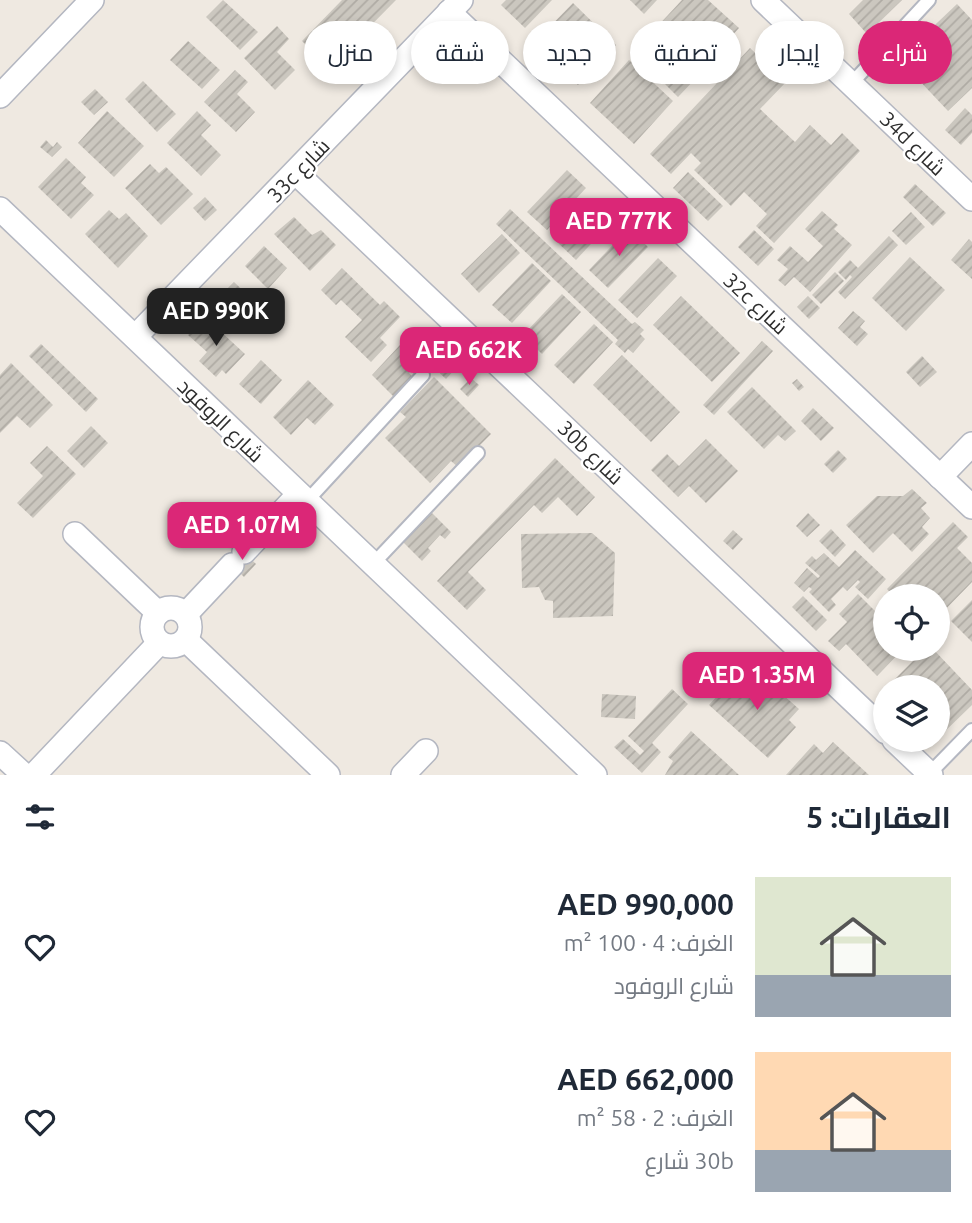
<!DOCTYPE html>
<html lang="ar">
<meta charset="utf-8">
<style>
:root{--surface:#fff;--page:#f6f6f7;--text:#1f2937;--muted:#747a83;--accent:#db2777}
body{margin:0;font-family:Ubuntu,Cairo,sans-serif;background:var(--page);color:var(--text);direction:rtl;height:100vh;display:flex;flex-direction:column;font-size:26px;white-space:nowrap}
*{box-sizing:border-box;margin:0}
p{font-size:23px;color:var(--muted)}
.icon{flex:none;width:38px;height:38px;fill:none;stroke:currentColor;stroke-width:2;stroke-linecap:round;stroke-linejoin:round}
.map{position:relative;height:775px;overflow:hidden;direction:ltr}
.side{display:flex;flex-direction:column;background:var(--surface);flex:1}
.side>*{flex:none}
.top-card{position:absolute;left:21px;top:21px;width:931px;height:63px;direction:rtl;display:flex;gap:14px}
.tools{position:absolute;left:873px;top:584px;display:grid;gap:14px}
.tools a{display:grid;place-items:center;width:77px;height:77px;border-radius:50%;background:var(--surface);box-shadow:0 4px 10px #0003;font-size:35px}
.price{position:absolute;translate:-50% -60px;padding:0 16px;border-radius:14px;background:var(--accent);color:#fff;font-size:23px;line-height:46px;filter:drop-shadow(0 2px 4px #0008)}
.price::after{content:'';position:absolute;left:50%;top:42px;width:21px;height:16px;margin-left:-10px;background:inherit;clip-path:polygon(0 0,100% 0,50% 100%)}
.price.on{background:#222;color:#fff}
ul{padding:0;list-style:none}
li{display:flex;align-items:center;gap:21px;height:175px;padding:0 21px}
li span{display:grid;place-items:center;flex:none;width:196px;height:140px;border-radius:0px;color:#555}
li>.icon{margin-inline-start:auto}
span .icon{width:84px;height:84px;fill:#fffc;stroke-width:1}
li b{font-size:30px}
h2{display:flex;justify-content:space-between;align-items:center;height:84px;padding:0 21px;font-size:30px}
.chip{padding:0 24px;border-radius:32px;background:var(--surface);box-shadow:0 4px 10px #0003;font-size:24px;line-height:63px}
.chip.on{background:var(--accent);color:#fff}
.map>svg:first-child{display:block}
</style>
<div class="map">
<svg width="972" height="775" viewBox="0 0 972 775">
<defs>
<pattern id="building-hatch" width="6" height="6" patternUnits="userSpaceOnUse" patternTransform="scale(1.75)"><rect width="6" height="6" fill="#cbc7bf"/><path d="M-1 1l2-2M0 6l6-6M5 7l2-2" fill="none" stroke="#afaba4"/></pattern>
</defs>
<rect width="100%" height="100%" fill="#efe9e1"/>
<g fill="url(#building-hatch)">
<path d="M223,0L258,32L240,50L206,17Z"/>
<path d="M342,0H396L329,68L302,41Z"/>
<path d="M506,0H552L525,28L501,5Z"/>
<path d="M630,0H657L644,14Z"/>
<path d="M682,0H708L739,28L700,71L655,29Z"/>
<path d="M863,0H902L867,34L849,14Z"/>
<path d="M573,3L616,45L578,85L534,43Z"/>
<path d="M957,4L972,20V88L948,111L899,59Z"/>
<path d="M277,26L289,39L277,52L295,70L275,90L244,58Z"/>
<path d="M188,41L220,70L202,89L170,60Z"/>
<path d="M750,48L786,82L760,109L795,142L810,125L831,145L842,133L860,151L774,243L756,226L767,214L744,192L731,206L694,170L701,163L691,153L671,174L650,154Z"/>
<path d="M671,50L698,76L678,97L665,84L673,75L660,61Z"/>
<path d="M629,60L673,101L634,144L590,103Z"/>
<path d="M235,70L248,82L237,94L255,112L236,132L204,102Z"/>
<path d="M143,81L176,114L157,132L125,99Z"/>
<path d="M95,89L108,102L94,115L81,102Z"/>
<path d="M965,108L972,115V133L961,145L945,130Z"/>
<path d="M107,111L144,146L114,177L78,143Z"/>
<path d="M197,111L211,125L201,135L221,155L201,176L167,143Z"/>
<path d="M46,140L53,147L57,142L62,147L52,157L40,147Z"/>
<path d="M66,158L86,177L81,183L94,195L71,219L38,187Z"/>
<path d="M150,164L159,173L166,167L193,194L161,225L125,188Z"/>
<path d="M567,170L586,188L547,230L527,212Z"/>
<path d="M688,172L723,206L708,221L673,188Z"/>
<path d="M915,184L946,213L933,226L903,197Z"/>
<path d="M205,197L217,210L205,221L193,208Z"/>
<path d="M596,199L615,218L576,260L556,241Z"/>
<path d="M510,209L632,324L635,322L644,330L640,334L645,339L633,353L628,349L625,353L615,344L618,340L496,224Z"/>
<path d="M109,210L119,219L126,213L148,236L118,268L85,234Z"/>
<path d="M822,211L838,225L834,229L852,245L810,292L794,277L785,286L778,280L788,269L777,260L790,246L808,262L823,246L805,229Z"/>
<path d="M911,212L925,227L906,245L892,231Z"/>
<path d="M294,217L312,235L321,230L336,245L310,271L274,234Z"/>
<path d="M629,228L648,247L608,288L589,270Z"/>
<path d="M754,230L774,249L758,266L738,247Z"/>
<path d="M502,234L520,253L479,293L461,274Z"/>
<path d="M889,236L898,245L845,299L838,292L852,277L850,275L846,280L838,272L850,260L858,268Z"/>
<path d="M969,239L972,242V279L951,260Z"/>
<path d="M264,246L287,268L268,289L245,266Z"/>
<path d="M910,257L945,290L906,331L872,298Z"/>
<path d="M658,258L677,276L637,318L618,300Z"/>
<path d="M532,263L551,281L512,323L492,305Z"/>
<path d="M342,268L380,305L384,301L400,317L380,338L387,345L371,362L345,337L362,320L341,300L336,305L321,290Z"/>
<path d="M835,272L844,281L821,304L812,295Z"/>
<path d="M234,282L257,304L238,324L214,302Z"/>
<path d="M562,294L581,312L542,354L523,335Z"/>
<path d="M681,296L740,353L712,382L653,325Z"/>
<path d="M808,296L820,308L809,319L797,307Z"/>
<path d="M853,311L865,321L860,327L868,334L857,346L838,328Z"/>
<path d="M205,317L245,354L226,374L222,370L216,377L199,361L207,352L188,335Z"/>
<path d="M594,324L613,342L574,384L554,365Z"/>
<path d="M413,331L432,349L409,373L414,378L395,398L372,375Z"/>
<path d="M762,341L773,351L714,415L703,405Z"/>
<path d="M41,344L98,399L86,412L29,356Z"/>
<path d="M440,351L457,367L446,379L429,363Z"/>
<path d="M622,355L680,412L651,442L593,385Z"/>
<path d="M922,356L937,372L920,387L906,372Z"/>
<path d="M261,360L282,380L261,404L239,384Z"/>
<path d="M11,363L53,405L30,428L17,416L0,433V375Z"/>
<path d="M434,377L491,434L458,467L451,461L430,483L385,438L406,417L400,412Z"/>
<path d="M471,378L479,385L468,397L460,389Z"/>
<path d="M797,379L804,387L799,391L792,383Z"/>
<path d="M308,380L334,405L315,425L307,418L291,435L273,417Z"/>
<path d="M752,387L796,431L785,441L778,435L764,449L727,412Z"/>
<path d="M813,408L834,428L821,441L801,421Z"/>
<path d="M91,426L108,443L84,468L67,451Z"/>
<path d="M706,439L738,471L706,503L689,486L678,497L651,470L667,454L679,466Z"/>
<path d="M47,446L76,474L33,518L17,503L43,476L30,463Z"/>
<path d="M838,450L847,459L833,473L824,464Z"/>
<path d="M555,458L595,497L577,516L558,497L542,513L534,505L468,572L486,590L467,610L437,581Z"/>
<path d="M912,489L927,503L921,508L930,518L922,527L929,534L912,552L893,533L873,553L846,525L877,496H903Z"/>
<path d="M432,513L451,532L445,539L440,535L428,548L431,551L422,561L403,542Z"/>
<path d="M808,513L820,525L807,537L796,526Z"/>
<path d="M953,522L968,537L957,548L972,563V582L938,617V597H919L913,591L907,597H894L887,589Z"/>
<path d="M831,529L846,545L835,557L819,541Z"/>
<path d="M733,530L743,539L733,550L723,541Z"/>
<path d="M592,533L615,553L613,616L553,618V601L545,600L539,587L522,588L521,534Z"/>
<path d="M239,548L256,564L244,577L227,560Z"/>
<path d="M855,550L886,579L868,599L855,587L860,582L858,580L847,591L843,587L831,599L836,605L829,612L809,592L812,589L809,587L804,592L794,583L807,568L818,578L820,576L805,563L812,556L816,560L824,553L839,567Z"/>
<path d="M858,594L886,622V649H903L877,676L846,644L839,651L828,641L847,622L839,614Z"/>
<path d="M803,596L827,620L816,631L792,607Z"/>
<path d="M972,600V642L951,621Z"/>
<path d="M925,649H933L972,690V705L938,738V688H886Z"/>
<path d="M756,671L799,709L789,720L796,727L768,758L709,705L737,674L746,682Z"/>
<path d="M672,689L688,704L652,743L661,752L642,773L614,747L623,739L640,755L644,751L628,736Z"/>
<path d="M602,694L636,696L635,719L601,717Z"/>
<path d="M691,731L724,761L739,775H665L673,761L668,757Z"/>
<path d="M833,742L869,775H786L814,744L823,753Z"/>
</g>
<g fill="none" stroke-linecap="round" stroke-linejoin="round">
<defs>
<g id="service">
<path d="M851,84L929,0"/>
<path d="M307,501L423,375"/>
<path d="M373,564L478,453"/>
<path d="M929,774L972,730"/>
</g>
<g id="minor">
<path d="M763,0L972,199"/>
<path d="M449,12L972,507"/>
<path d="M0,96L92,0"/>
<path d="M296,173L886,732"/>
<path d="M0,209L595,775"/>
<path d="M135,337L461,0"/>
<path d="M940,477L972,444"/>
<path d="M75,534L158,613"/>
<path d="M244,552L299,494"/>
<circle cx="171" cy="627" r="19"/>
<path d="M186,614L232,565"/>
<path d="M186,640L328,775"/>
<path d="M894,740L931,775"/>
<path d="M0,753L24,775"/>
<path d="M34,775L159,643"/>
<path d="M403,775L426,751"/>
</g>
</defs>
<use href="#service" stroke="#b4b7c1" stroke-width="16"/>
<use href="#minor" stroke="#b4b7c1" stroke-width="26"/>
<use href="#service" stroke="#fff" stroke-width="12"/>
<use href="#minor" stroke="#fff" stroke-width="23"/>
</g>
<g text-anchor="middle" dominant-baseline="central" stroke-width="5" stroke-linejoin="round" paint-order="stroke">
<g font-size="21" fill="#2e2e2e" stroke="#fff">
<text transform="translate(913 143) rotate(44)">34d شارع</text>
<text transform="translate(298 170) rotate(-46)">33c شارع</text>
<text transform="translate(756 303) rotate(43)">32c شارع</text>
<text transform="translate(221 420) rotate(44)">شارع الروفود</text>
<text transform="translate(591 452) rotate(44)">30b شارع</text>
</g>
</g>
</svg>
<div class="tools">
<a><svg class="icon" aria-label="locate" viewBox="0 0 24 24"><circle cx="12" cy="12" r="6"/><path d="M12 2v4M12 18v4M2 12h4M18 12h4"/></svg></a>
<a><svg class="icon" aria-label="layers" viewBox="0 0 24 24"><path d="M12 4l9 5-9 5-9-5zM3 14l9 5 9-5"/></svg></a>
</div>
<b class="price" style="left:619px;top:258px">AED 777K</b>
<b class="price on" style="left:216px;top:348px">AED 990K</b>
<b class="price" style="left:469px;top:387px">AED 662K</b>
<b class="price" style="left:242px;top:562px">AED 1.07M</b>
<b class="price" style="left:757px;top:712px">AED 1.35M</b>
<div class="top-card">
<a class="chip on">شراء</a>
<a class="chip">إيجار</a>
<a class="chip">تصفية</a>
<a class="chip">جديد</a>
<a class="chip">شقة</a>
<a class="chip">منزل</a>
</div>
</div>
<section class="side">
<h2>العقارات: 5<svg class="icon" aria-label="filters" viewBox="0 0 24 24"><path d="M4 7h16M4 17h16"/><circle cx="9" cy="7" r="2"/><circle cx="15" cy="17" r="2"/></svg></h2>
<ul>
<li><span style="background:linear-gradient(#dfe7d0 70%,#9aa5b1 0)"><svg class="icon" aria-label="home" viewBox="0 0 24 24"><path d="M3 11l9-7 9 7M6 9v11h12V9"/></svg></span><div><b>AED 990,000</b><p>الغرف: 4 · 100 m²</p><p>شارع الروفود</p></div><svg class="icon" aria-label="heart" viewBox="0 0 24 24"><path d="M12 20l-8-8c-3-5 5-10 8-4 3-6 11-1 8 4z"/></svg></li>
<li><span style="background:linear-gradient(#ffd9b3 70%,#9aa5b1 0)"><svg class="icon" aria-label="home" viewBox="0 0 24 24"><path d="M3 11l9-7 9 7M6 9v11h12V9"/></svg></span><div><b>AED 662,000</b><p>الغرف: 2 · 58 m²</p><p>30b شارع</p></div><svg class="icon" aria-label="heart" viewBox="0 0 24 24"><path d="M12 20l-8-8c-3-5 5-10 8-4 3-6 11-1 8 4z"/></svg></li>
</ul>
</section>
